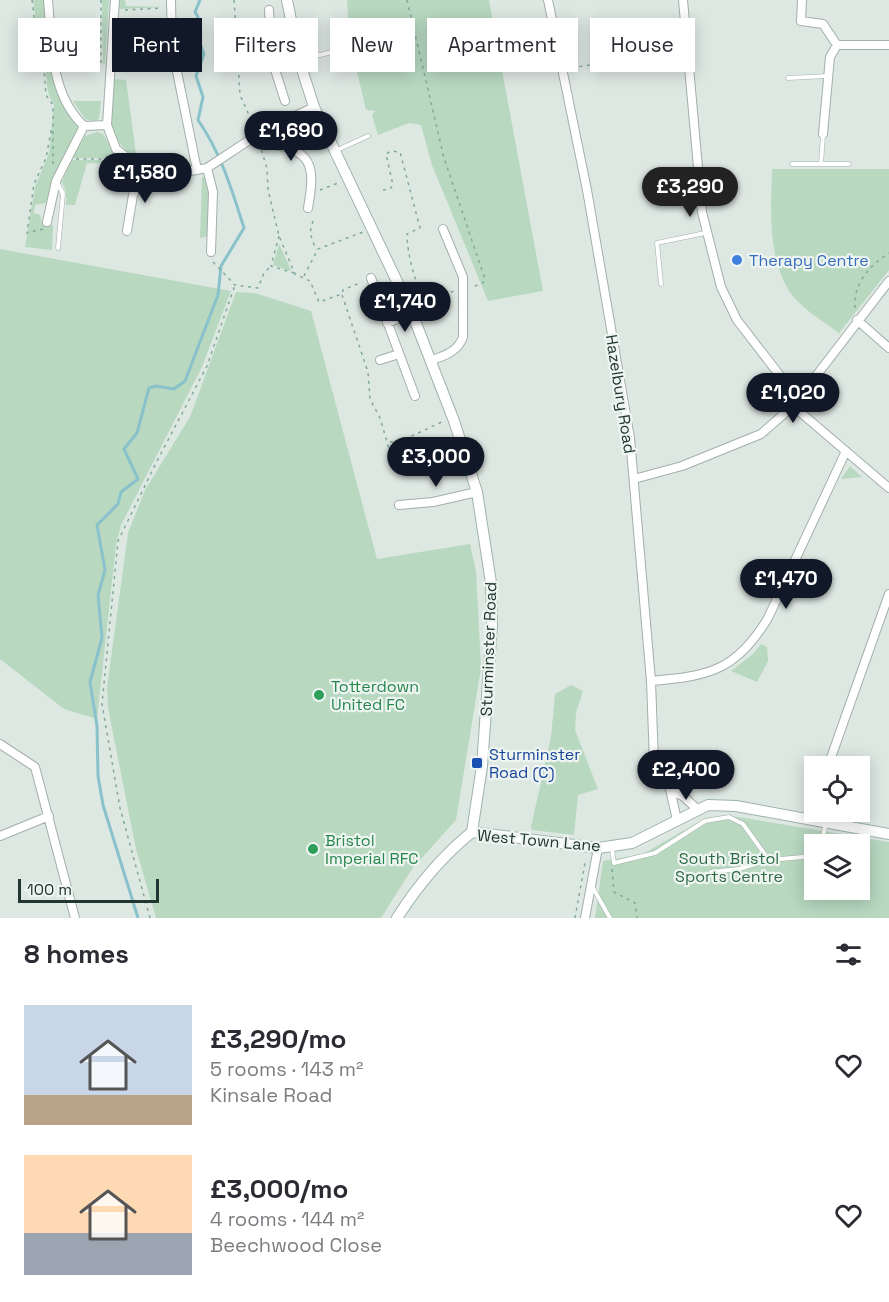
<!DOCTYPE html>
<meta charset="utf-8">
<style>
body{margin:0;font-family:"Space Grotesk",sans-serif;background:#f7f7f7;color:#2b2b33;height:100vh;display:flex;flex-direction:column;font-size:22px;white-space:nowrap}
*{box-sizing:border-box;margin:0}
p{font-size:20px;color:#7c7c81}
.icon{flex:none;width:33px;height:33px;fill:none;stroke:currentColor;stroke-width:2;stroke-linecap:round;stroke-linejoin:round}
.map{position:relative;height:918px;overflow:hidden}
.side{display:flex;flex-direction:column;background:#fff;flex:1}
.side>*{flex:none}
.hud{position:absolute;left:18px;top:18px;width:854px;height:54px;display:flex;gap:12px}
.buttons{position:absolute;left:804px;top:756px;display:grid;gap:12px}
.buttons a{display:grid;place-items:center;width:66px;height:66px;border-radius:0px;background:#fff;box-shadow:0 3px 15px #0003;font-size:30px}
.scale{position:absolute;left:18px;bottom:15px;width:141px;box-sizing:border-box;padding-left:6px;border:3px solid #213630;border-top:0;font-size:16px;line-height:21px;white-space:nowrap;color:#213630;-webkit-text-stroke:4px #eef5f1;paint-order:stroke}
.price{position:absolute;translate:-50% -51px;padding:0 14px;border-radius:21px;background:#111827;color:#fff;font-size:20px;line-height:39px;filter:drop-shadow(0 2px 3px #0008)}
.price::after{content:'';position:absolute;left:50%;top:36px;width:18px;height:14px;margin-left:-9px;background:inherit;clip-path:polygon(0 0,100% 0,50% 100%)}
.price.on{background:#222;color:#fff}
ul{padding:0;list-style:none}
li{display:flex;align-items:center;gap:18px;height:150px;padding:0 24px}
li span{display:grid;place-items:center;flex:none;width:168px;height:120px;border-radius:0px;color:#555}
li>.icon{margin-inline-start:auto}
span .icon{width:72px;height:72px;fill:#fffc;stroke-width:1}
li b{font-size:26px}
h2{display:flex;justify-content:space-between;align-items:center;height:72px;padding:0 24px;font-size:26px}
.tag{padding:0 21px;border-radius:0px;background:#fff;box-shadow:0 3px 15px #0003;font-size:21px;line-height:54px}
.tag.on{background:#111827;color:#fff}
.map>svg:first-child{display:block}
.green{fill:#b8d8c0;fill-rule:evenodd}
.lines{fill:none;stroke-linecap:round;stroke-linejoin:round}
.stream{stroke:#89c2ca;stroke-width:3}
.lane-casing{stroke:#a2afaa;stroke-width:5}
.street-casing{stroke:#a2afaa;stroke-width:10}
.secondary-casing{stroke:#9eb3ab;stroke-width:12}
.path{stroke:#80a99b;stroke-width:1.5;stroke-dasharray:3 4.5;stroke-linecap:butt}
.lane{stroke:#fff;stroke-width:4}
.street{stroke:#fff;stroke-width:8}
.secondary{stroke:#fff;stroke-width:10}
.shop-dot{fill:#3f7fe0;stroke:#eef5f1;stroke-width:2}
.leisure-dot{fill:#2e9e5b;stroke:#eef5f1;stroke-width:2}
.transit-dot{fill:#1a4fb4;stroke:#eef5f1;stroke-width:2}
.labels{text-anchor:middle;stroke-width:4.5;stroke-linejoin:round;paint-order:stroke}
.shop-label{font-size:16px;fill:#366cbe;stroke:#eef5f1;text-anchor:start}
.street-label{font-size:16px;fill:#213630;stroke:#eef5f1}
.leisure-label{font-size:16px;fill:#27864d;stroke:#eef5f1;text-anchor:start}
.transit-label{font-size:16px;fill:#164399;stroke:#eef5f1;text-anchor:start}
.park-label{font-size:16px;fill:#2e6a43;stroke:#eef5f1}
</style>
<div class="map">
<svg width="889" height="918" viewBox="0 0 889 918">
<rect width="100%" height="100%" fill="#dee8e3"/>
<path class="green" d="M 33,0 L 44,0 L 51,72 L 64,108 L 78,128 L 53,178 L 46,203 L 35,205 L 34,213 L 40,215 L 42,223 L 53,225 L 52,250 L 25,247 L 35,187 L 49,153 L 54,104 C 43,89 49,73 43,55 C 38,37 36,19 33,0 Z
M 102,0 L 109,0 L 105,64 L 103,64 Z
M 118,0 L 125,0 L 126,6 L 165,7 L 118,9 Z
M 347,0 L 489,0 L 543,291 L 488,301 L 432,165 L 421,125 L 409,123 L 378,135 L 372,115 L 375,111 L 366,110 L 350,42 Z
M 115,79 L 126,80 L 137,161 L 117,141 L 112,126 L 110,126 L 113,81 Z
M 73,101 L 101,101 L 99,119 L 93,121 L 85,119 Z
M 97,132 L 103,134 L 117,158 L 73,158 L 85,136 Z
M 72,160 L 119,160 L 123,164 L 87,163 L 75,205 L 66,205 L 66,192 L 62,182 Z
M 772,169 L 889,169 L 889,270 L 839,333 C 823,321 800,308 789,291 C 767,254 771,210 772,169 Z
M 202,177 L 207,177 C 214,195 209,218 208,236 L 200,238 Z
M 279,244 L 291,270 L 290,271 L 273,265 Z
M 0,249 L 231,291 L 202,367 L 121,525 L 116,545 L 97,719 L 64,709 L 0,659 Z
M 236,292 L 255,293 L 311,311 L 377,559 L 470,544 L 476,571 L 481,668 L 456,820 L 412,869 L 381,918 L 156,918 L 136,849 L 108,708 L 107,687 L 128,533 L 145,490 L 190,417 Z
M 850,466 L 862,477 L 841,479 Z
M 761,644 L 767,647 L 768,661 L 757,682 L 731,671 L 753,654 Z
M 571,685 L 583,691 L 576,713 L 575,730 L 598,789 L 578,795 L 574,835 L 532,830 L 531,827 L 551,737 L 555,694 Z
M 726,815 L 889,842 L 889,918 L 595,918 L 603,861 L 643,854 L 705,818 ZM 814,844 L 860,844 L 860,890 L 814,890 Z"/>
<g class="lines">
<path class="stream" d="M 138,918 L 103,805 L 98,776 L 97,726 L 90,682 L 102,638 L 98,595 L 105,570 L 97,525 L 118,504 L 121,492 L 138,479 L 124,449 L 137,433 L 149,388 L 156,386 L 174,389 L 185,381 L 218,295 L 221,266 L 244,228 C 232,190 221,153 198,120 L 203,97 L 196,76 L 204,54 L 195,30 L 198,17 L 195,12 L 200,0"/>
<g class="lane-casing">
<path id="lane" d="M 300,60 L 344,49
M 788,78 L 827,76
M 335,151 L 368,136
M 792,164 L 849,164
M 821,164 L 823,135
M 57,182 L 63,194 L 58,248
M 661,284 L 657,243 L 705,233
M 821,844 L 826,823
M 612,849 L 614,863 L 655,853 L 705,821 L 729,817 L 743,824 L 769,860
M 711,872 L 739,869 L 769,860 L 814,856
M 593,888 L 610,918"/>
</g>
<g class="street-casing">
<path id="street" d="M 48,0 C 52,43 50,94 84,126 L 107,125
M 115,0 L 107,125 L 116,149 L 144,171 L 169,175 L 207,168 L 263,131 L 314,107
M 171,0 L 172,47 L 197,170
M 548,0 L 587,190 L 630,438 L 651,681 L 654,762 L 670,789 L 684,797 L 697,809
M 683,0 L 702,212 L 721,287 L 737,320 L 798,399
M 802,0 L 801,21 L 823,24 L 837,45 L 830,57 L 823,134
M 269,10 L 272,60 L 285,101
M 837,45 L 889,45
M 272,46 L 295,40
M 263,131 L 275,145 C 316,151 314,173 308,208
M 207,168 L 213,192 L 211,252
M 47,222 L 56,181 L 84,126
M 127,231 L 133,195 L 144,171
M 371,278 L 415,396
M 857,320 L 889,348
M 387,323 L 412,313
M 380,360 L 399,354
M 430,361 C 443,356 458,352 463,337 L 463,277 L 443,229
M 793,406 L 889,488
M 634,479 L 682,466 L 761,434 L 793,406 L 889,281
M 399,505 L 433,502 L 477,492
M 651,681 C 709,676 736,671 768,618 L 846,451
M 0,744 L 35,767 L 75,918
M 828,766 L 889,594
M 670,789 L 677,820
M 809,820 L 814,804
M 0,836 L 49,816
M 585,918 L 598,848"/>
</g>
<g class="secondary-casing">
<path id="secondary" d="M 287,0 L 299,60 L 314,107 L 412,313 L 454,421 L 477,492 L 491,583 L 492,625 L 482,766 L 472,832
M 397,918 C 418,885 441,857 472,832 L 598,848 L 632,843 L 708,805 L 736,806 L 889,834"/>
</g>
<path class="path" d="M 32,0 L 38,47 L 43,56 L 46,95 L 53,105 L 53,166
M 101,0 L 101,65
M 234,0 L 240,95 L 254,126
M 407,0 L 444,158 L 484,276 L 484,282 L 473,287
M 125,10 L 162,8
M 572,68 C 607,61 642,61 677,57
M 259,143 L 267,168 L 268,190 L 279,236 L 295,274 L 310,281 L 319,302 L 342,294 L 343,290 L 362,282
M 76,159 L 113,159
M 320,190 L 338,183
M 383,190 L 390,189 L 393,185 L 386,154 L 391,151 L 400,152 L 420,228 L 407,234 C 407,252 415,289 428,301 L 454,291
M 313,221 L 310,233 L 316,250
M 43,229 L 27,233 L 34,184 L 46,158 L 52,126
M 279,236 L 271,266 L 294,273
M 213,262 L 235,285 L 258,288 L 264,273 L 271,266
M 304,276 L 318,249 L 363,232
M 342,295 L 368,372 L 370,399 L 380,418 L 390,452
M 855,308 C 853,283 870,265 889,253
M 390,442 L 401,441 L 444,421
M 401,442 L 404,448
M 612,869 L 614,892 L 635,903 L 637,918
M 150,918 L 120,808 L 102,704 L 118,541 L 157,461 L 207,366 L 235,285
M 575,918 L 585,863"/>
<use href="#lane" class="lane"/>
<use href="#street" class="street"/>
<use href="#secondary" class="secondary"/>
</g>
<circle class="shop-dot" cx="737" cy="260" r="6"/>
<g class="leisure-dot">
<circle cx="319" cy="695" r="6"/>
<circle cx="313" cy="849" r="6"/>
</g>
<rect class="transit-dot" x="471" y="757" width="12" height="12" rx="3"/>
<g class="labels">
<g class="shop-label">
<text x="749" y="266">Therapy Centre</text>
</g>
<g class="street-label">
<text transform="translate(621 394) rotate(81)" y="6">Hazelbury Road</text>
<text transform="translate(488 649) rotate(-88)" y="6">Sturminster Road</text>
<text transform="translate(539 840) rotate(5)" y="6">West Town Lane</text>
</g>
<g class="leisure-label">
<text x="331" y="692">Totterdown<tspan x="331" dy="18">United FC</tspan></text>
<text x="325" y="846">Bristol<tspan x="325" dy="18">Imperial RFC</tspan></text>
</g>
<g class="transit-label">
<text x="489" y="760">Sturminster<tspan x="489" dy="18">Road (C)</tspan></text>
</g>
<g class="park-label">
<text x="729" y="864">South Bristol<tspan x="729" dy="18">Sports Centre</tspan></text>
</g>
</g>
</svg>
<div class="buttons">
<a><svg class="icon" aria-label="locate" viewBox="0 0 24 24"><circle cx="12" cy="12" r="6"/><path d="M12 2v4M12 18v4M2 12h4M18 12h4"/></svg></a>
<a><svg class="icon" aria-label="layers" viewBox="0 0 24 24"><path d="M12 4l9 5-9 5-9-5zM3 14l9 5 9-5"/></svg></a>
</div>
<div class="scale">100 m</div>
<b class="price" style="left:291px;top:162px">£1,690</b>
<b class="price" style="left:145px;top:204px">£1,580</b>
<b class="price on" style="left:690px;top:218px">£3,290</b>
<b class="price" style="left:405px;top:333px">£1,740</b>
<b class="price" style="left:793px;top:424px">£1,020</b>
<b class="price" style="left:436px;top:488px">£3,000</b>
<b class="price" style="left:786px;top:610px">£1,470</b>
<b class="price" style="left:686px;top:801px">£2,400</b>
<div class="hud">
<a class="tag">Buy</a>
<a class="tag on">Rent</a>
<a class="tag">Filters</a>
<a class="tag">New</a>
<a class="tag">Apartment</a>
<a class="tag">House</a>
</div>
</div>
<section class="side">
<h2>8 homes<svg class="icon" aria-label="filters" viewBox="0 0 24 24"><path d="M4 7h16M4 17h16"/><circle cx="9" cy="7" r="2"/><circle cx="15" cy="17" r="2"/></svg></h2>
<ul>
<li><span style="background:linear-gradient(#c9d6e8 75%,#b9a48a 0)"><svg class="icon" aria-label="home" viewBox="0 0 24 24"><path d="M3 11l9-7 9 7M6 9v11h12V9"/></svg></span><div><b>£3,290/mo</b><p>5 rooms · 143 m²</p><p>Kinsale Road</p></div><svg class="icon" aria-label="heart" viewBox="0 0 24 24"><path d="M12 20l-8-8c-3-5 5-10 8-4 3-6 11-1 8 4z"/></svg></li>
<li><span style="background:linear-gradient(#ffd9b3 65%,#9aa5b1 0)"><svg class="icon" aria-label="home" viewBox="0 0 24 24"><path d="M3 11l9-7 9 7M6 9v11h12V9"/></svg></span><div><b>£3,000/mo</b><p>4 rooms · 144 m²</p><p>Beechwood Close</p></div><svg class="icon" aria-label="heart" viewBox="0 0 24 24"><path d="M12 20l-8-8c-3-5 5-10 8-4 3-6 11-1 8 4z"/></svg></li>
</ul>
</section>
